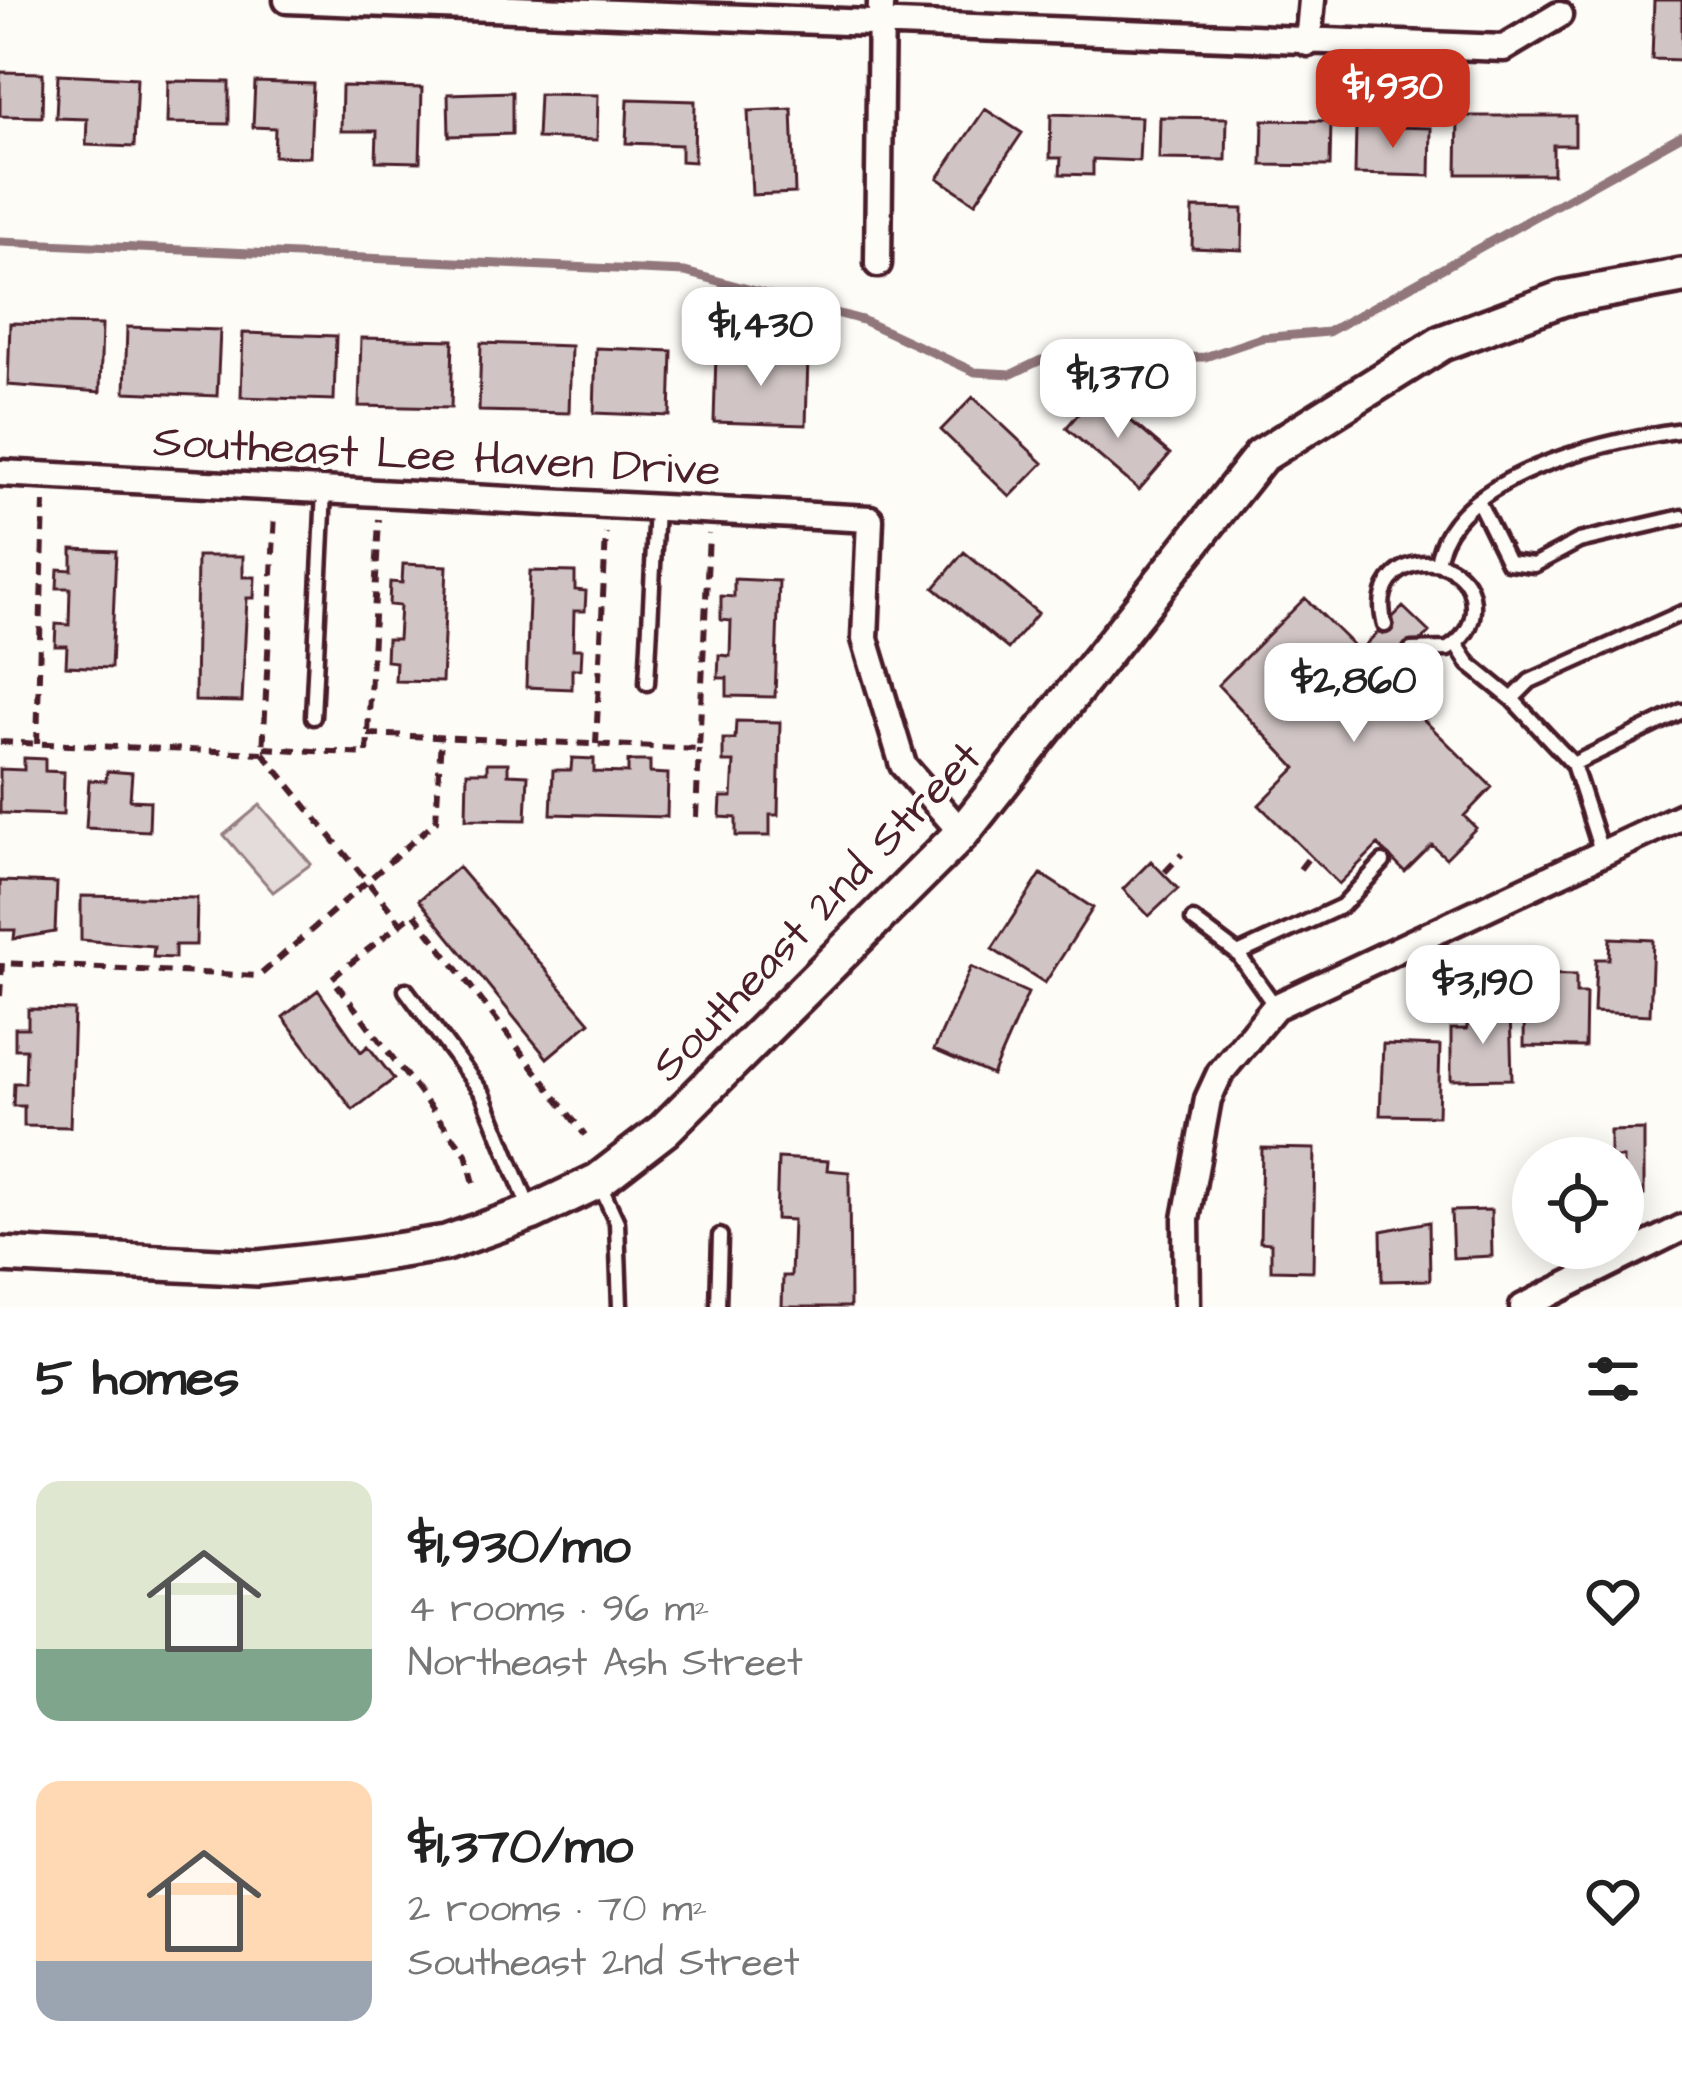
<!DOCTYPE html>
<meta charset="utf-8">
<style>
body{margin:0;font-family:"Architects Daughter",sans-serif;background:#f2f2f2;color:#222;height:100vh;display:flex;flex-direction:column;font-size:45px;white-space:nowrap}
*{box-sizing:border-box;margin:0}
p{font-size:39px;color:#767676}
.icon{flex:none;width:66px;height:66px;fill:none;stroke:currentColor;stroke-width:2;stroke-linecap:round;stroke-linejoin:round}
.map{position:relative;height:1307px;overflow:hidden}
.panel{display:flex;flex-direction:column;background:#fff;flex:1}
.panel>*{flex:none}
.controls{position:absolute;left:1512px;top:1137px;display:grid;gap:24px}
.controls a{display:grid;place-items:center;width:132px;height:132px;border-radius:50%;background:#fff;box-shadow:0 6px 30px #0003;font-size:60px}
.price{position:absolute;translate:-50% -102px;padding:0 27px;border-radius:24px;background:#fff;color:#222;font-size:39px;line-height:78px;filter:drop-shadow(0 3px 6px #0008)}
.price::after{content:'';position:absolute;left:50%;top:72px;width:36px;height:27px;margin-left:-18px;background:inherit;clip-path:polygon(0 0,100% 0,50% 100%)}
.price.on{background:#c8321e;color:#fff}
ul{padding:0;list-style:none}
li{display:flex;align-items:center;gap:36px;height:300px;padding:0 36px}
li span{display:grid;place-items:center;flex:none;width:336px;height:240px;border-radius:24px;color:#555}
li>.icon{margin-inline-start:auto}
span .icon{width:144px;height:144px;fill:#fffc;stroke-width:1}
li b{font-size:51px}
h2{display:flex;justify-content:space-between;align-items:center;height:144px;padding:0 36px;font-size:51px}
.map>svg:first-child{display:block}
.green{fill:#e3dcda;stroke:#967e82;stroke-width:3}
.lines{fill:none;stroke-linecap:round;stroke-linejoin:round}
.stream{stroke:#91777b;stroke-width:9}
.building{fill:#d0c5c4;stroke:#4a1f2b;stroke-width:3}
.lane-casing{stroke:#4a1f2b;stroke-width:21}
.street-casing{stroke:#4a1f2b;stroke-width:33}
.secondary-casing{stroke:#4a1f2b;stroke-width:42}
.path{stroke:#4a1f2b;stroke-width:6;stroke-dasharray:12 9;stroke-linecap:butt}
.lane{stroke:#fdfcf7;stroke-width:12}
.street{stroke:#fdfcf7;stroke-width:24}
.secondary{stroke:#fdfcf7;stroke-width:33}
.labels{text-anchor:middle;stroke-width:9;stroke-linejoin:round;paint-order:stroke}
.street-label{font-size:45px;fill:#4a1f2b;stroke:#fdfcf7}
</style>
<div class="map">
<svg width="1682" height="1307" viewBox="0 0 1682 1307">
<rect width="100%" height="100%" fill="#fdfcf7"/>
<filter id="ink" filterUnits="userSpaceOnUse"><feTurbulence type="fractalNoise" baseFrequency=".00833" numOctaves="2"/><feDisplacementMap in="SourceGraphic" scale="24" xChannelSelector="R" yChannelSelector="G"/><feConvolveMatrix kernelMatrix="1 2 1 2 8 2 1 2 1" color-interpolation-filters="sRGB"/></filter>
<g filter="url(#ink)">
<path class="green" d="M 260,805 L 311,864 L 273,892 L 224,835 Z"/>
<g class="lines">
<path class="stream" d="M 0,242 L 685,272 L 862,320 L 975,372 L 1012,374 L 1041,360 L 1205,357 L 1261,338 L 1328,332 L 1682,135"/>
</g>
<path class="building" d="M 1654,0 L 1682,0 L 1682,60 L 1652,59 Z
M 0,72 L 43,73 L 42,117 L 0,116 Z
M 58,74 L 137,78 L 134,147 L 86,145 L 87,119 L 56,118 Z
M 168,81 L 229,82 L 229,124 L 167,123 Z
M 255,82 L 313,84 L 310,157 L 274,156 L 275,128 L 253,127 Z
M 342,86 L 422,88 L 420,162 L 376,161 L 377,131 L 341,131 Z
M 512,92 L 512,134 L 449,136 L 448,94 Z
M 539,94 L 598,95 L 597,140 L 537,138 Z
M 628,99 L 695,101 L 694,162 L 681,161 L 681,145 L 626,143 Z
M 792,109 L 795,193 L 752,195 L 748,111 Z
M 985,109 L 1022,133 L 975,203 L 938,178 Z
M 1051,114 L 1141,117 L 1139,161 L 1093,159 L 1093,175 L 1060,174 L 1061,158 L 1050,158 Z
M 1458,116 L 1575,116 L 1575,145 L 1553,145 L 1553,174 L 1457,174 Z
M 1160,117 L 1227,118 L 1226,160 L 1159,159 Z
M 1263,120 L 1331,121 L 1330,166 L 1262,165 Z
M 1356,126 L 1431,128 L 1430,176 L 1355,174 Z
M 1193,208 L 1243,209 L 1242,250 L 1192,248 Z
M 10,323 L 102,325 L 100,392 L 8,385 Z
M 127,327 L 220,330 L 217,396 L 125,392 Z
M 243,333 L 336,336 L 334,400 L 241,397 Z
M 361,338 L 453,340 L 451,408 L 359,406 Z
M 481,343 L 571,346 L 569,413 L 479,411 Z
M 596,348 L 672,351 L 670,416 L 594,413 Z
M 716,354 L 808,357 L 806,425 L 714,422 Z
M 1097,392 L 1170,454 L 1139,490 L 1066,428 Z
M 973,397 L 1043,463 L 1010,497 L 941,430 Z
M 72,549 L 116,551 L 111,668 L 66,666 L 67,646 L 55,646 L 56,624 L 69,625 L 70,588 L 57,588 L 58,569 L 72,570 Z
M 964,552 L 1038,613 L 1008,649 L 934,588 Z
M 197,556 L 243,556 L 243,577 L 255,577 L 254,598 L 247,598 L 242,702 L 195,701 Z
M 403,564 L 447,566 L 442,682 L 395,681 L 396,662 L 386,661 L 387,639 L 398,639 L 400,606 L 389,605 L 390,582 L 402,583 Z
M 530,571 L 575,572 L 575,590 L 586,591 L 585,611 L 574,611 L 573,649 L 582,649 L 581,669 L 572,669 L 572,689 L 526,687 Z
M 734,579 L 779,581 L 775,697 L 727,696 L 727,678 L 718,678 L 719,655 L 730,656 L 731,621 L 721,620 L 721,596 L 734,597 Z
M 1305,598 L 1359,651 L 1403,607 L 1429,632 L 1389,673 L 1430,714 L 1424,720 L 1492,787 L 1464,816 L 1476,828 L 1446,858 L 1432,845 L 1405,872 L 1378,845 L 1339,884 L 1259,805 L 1296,768 L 1218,685 Z
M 736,721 L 780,722 L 778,815 L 770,815 L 770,836 L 736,836 L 736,818 L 720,817 L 721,797 L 732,797 L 734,762 L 723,762 L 723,739 L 735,739 Z
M 24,758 L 45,759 L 45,771 L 64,772 L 63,815 L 0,813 L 0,769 L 24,770 Z
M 572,758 L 594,759 L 594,772 L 628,773 L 628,761 L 650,761 L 650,773 L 668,774 L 667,817 L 551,814 L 553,770 L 571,770 Z
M 487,763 L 508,763 L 508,774 L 528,775 L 526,820 L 466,819 L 467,772 L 487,772 Z
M 107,771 L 132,773 L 130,800 L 150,801 L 149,831 L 86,828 L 89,780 L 106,781 Z
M 1151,861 L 1178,889 L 1149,916 L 1123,889 Z
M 458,867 L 590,1022 L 547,1058 L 419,900 Z
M 1041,874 L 1093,908 L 1045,983 L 992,949 Z
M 0,881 L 57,883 L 55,932 L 14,939 L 15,930 L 0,930 Z
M 81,896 L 197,898 L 196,945 L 175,945 L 175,958 L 153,957 L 154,946 L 81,940 Z
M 1610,938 L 1653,940 L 1650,1015 L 1594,1012 L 1596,959 L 1609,959 Z
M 971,967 L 1028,993 L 992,1075 L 934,1050 Z
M 1525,974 L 1576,975 L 1576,993 L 1586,993 L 1585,1047 L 1524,1046 Z
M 318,990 L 361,1052 L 368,1046 L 394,1079 L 353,1110 L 283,1017 Z
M 28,1009 L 74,1010 L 70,1127 L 24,1126 L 24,1106 L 13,1106 L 14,1083 L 25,1083 L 26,1049 L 15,1049 L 15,1028 L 28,1028 Z
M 1510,1010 L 1512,1079 L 1451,1080 L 1451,1029 L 1467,1029 L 1467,1012 Z
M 1383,1044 L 1440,1046 L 1438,1116 L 1380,1115 Z
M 1644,1130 L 1644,1195 L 1623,1195 L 1623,1158 L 1610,1158 L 1610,1131 Z
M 1262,1148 L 1315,1149 L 1313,1271 L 1271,1270 L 1271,1243 L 1260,1242 Z
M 778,1158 L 828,1161 L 827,1170 L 849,1172 L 850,1307 L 782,1307 L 783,1276 L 791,1276 L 793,1220 L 776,1219 Z
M 1525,1182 L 1533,1182 L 1533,1232 L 1525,1232 Z
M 1491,1210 L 1492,1256 L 1453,1258 L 1451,1211 Z
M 1429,1222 L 1430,1280 L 1382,1281 L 1381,1231 Z"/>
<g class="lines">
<g class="lane-casing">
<path id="lane" d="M 1478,501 L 1508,562 L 1534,565 L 1579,541 L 1682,517
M 1437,563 C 1451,474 1607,441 1682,430
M 1385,625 C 1363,549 1476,541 1473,610 C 1472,628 1462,640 1448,649 L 1411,650
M 1456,644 L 1469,664 L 1512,699 L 1573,764
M 647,683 L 656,508
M 1512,699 L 1530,681 L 1682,613
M 313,717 L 324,491
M 1602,854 L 1573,764 L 1682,711
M 1193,920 L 1238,954 L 1275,1006
M 1238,954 L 1342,906 L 1383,862
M 406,990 L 483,1094 L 531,1212
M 599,1183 L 617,1222 L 620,1307
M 718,1307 L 720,1236"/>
</g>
<g class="street-casing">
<path id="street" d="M 287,0 L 1504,48 L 1559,15
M 1308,43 L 1312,0
M 878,264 L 881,0
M 0,473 L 870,519 L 865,639 L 903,765 L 962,833
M 1187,1307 L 1186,1219 L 1208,1099 L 1220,1073 L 1275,1007 L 1682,816
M 1523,1307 L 1682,1228"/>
</g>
<g class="secondary-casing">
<path id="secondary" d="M 0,1255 L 258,1268 L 363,1256 L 446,1243 L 531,1213 L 598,1181 L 664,1130 L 962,833 L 1261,456 L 1442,343 L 1563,298 L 1682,276"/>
</g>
<path class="path" d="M 368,734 L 699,749 L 709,534
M 0,742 L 263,753 L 275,513
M 37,744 L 44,502
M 596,744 L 606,533
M 264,748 L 367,754 L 379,519
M 263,753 L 401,923
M 696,817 L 699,749
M 1300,869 L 1310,856
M 1165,872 L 1182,854
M 0,996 L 2,963 L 259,976 L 436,821 L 441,737
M 474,1183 L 466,1154 L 332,978 L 414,913 L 585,1135"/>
<use href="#lane" class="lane"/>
<use href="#street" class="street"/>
<use href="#secondary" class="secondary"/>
</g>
</g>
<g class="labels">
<g class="street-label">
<text transform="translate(437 454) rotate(3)" y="16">Southeast Lee Haven Drive</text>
<text transform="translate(815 910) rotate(-46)" y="16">Southeast 2nd Street</text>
</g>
</g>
</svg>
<div class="controls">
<a><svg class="icon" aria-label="locate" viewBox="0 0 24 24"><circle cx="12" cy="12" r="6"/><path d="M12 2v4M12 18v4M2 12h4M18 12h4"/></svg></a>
</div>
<b class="price on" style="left:1393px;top:151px">$1,930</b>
<b class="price" style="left:761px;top:389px">$1,430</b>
<b class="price" style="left:1118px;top:441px">$1,370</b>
<b class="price" style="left:1354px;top:745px">$2,860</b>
<b class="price" style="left:1483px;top:1047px">$3,190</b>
</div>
<section class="panel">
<h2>5 homes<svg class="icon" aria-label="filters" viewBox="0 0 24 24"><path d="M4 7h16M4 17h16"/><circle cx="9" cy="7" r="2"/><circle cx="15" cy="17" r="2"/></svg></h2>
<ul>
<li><span style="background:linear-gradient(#dfe7d0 70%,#7fa58c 0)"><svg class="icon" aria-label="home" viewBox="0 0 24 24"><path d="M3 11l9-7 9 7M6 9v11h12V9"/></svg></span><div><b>$1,930/mo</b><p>4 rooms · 96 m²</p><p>Northeast Ash Street</p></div><svg class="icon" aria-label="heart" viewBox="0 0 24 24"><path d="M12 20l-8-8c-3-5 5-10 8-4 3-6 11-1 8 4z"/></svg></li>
<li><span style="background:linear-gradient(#ffd9b3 75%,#9aa5b1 0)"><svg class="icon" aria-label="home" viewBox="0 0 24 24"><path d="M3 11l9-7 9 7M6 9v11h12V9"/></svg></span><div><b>$1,370/mo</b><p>2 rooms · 70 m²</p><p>Southeast 2nd Street</p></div><svg class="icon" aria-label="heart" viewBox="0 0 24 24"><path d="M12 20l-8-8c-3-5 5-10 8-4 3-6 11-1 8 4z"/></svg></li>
</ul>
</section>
